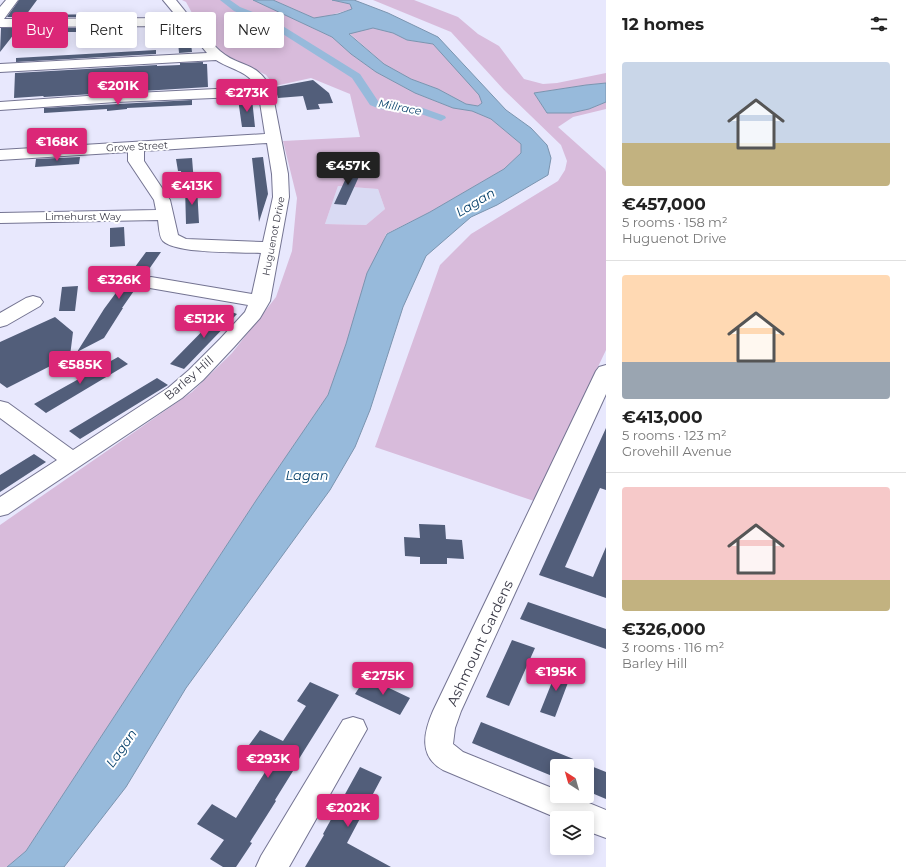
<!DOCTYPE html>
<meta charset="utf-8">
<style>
body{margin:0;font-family:Montserrat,sans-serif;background:#f2f2f2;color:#222;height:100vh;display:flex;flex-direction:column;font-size:15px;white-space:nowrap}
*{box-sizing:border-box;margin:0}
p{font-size:13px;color:#767676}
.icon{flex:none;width:22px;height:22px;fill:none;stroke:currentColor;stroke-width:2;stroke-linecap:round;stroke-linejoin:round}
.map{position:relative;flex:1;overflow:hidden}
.drawer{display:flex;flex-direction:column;background:#fff;width:300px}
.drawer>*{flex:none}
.top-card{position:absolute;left:12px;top:12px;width:380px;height:36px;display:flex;gap:8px}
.needle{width:26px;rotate:323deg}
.buttons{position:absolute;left:550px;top:759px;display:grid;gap:8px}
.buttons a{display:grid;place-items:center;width:44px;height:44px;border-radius:4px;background:#fff;box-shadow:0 2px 10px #0003;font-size:20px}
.price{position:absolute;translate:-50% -34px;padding:0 9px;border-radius:4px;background:#db2777;color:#fff;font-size:13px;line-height:26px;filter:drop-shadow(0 1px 2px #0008)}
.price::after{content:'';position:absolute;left:50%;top:24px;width:12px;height:9px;margin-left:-6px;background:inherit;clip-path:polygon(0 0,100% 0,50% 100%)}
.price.active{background:#222;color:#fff}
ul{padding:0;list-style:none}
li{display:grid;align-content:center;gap:8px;height:212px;padding:0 16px}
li+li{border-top:1px solid #e0e0e0}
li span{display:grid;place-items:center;height:124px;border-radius:4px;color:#555}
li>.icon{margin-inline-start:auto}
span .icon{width:72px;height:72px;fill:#fffc;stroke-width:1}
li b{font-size:17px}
h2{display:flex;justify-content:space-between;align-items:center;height:48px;padding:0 16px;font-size:17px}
.chip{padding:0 14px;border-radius:4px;background:#fff;box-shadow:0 2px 10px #0003;font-size:14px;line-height:36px}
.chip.active{background:#db2777;color:#fff}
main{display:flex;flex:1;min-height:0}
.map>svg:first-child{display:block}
.built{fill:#d9daf3}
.green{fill:#d8bbdb;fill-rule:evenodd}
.water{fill:#97badb;stroke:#7b94af;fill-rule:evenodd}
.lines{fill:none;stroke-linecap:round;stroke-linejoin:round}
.canal{fill:#97badb;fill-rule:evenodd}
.building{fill:#525e7a}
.minor-casing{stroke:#747492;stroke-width:2}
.minor{fill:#fff;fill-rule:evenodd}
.labels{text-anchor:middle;stroke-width:4;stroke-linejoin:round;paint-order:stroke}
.far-street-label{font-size:10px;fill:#3b3b48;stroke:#fff}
.far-water-label{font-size:11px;font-style:italic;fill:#07416b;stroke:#fff}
.street-label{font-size:12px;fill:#3b3b48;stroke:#fff}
.water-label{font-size:13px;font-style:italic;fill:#07416b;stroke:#fff}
.near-street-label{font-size:14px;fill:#3b3b48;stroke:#fff}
</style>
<main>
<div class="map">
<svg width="606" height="867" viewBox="0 0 606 867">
<rect width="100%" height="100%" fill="#e8e8fd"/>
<path class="built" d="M 338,186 L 378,189 L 385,209 L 366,225 L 325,224 Z"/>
<path class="green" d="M 182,0 L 253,0 L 332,37 L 351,54 L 376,72 L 415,93 L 453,108 L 472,111 L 491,119 L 521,144 L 521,153 L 504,169 L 430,212 L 386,234 L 328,395 L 257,499 L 26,851 L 7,867 L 0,867 L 0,525 L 192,392 L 232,353 L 276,297 L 292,251 L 297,198 L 283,141 L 360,137 L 350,94 L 311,78 L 275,86 L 266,75 L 224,54 L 213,43 L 197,22 L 186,2 ZM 338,186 L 378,189 L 385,209 L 366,225 L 325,224 Z
M 273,0 L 332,0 L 350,4 L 352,9 L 320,18 L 314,18 Z
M 373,0 L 414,0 L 458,17 L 478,34 L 499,46 L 524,79 L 543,84 L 557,83 L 606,73 L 606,83 L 586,85 L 534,93 L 547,113 L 571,113 L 589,109 L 606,102 L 606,109 L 573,117 L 558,127 L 605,169 L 606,172 L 606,350 L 534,501 L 375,447 L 440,265 L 471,234 L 558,181 L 565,170 L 567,161 L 561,145 L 504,90 L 451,32 Z
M 373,28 L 393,33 L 407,40 L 433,44 L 462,75 L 479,95 L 482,103 L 478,106 L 466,104 L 438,89 L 411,79 L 384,64 L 349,33 Z"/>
<path class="water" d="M 253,0 L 273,0 L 314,18 L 338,14 L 352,9 L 350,4 L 332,0 L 354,0 L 388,13 L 438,37 L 506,110 L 531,128 L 547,145 L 551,158 L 548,175 L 497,205 L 471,217 L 426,256 L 403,307 L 370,410 L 355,447 L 330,490 L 186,688 L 126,787 L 64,867 L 7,867 L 26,851 L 257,499 L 328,395 L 346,344 L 367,273 L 387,234 L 430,212 L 504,169 L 521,153 L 521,144 L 491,119 L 472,111 L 453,108 L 415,93 L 376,72 L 351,54 L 332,37 ZM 373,28 L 393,33 L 407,40 L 433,44 L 479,95 L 482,103 L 478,106 L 466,104 L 438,89 L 411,79 L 384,64 L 349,34 Z
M 606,83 L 606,102 L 589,109 L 571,113 L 547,113 L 534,93 L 586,85 Z"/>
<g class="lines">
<path class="canal" d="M 220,0 L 230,0 L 240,7 L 273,20 L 360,74 L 378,101 L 382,103 L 420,107 L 445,116 L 446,118 L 441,121 L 418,113 L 380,109 L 370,105 L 352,78 L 267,24 L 234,11 Z"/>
</g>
<path class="building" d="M 19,0 L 37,0 L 26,15 L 113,14 L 112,17 L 7,17 Z
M 1,28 L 109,28 L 108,32 L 46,32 L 44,35 L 18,34 L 18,29 L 0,52 Z
M 177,30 L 190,35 L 192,52 L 179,53 Z
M 156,50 L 156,54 L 16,62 L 16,58 Z
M 203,62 L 203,64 L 207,64 L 208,87 L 44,97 L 43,96 L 14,98 L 15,73 L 157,65 L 157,66 L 180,65 L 180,63 Z
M 313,80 L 329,93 L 333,103 L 318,104 L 320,109 L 307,110 L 303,96 L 278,98 L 275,87 Z
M 238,99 L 252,99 L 255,127 L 242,127 Z
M 192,100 L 192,105 L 127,108 L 127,109 L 107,111 L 107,109 L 44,113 L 44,108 Z
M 81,137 L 80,144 L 37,146 L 38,140 Z
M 80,157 L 79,164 L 35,167 L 36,159 Z
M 263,157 L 268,194 L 259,222 L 252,158 Z
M 192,158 L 194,183 L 182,183 L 181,171 L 178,171 L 176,159 Z
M 352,165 L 362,170 L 346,205 L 334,204 Z
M 185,187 L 197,187 L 199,223 L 186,224 Z
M 124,227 L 125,246 L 110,247 L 110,228 Z
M 146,252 L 161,252 L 122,308 L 123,308 L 104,338 L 77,352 L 104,309 Z
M 78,286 L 75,311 L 59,311 L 62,287 Z
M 224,309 L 237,314 L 184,369 L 170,364 Z
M 55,317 L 73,332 L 70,356 L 7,388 L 0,383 L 0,342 Z
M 118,357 L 128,364 L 46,413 L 34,404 Z
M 157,378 L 168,385 L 80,439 L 69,431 Z
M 606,428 L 606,490 L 600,488 L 565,567 L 593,577 L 606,547 L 606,598 L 539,575 Z
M 34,454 L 46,462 L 0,492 L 0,475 Z
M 419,524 L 445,525 L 446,539 L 462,540 L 464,559 L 447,558 L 447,564 L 420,564 L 420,557 L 405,556 L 404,537 L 420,538 Z
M 528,602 L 606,629 L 606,649 L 520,619 Z
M 512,640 L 535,648 L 509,706 L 486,697 Z
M 558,667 L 572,672 L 555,717 L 540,712 Z
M 366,677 L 410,698 L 400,715 L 355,694 Z
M 310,682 L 339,695 L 297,762 L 298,763 L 275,800 L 276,801 L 250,842 L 252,843 L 236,867 L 223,867 L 210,859 L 224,840 L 197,824 L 212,804 L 236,818 L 274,758 L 249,745 L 260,730 L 283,741 L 306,706 L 297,701 Z
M 481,722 L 606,772 L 606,799 L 587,791 L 587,766 L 557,766 L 557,778 L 472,743 Z
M 360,767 L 382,777 L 347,843 L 391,867 L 305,867 L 324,835 L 323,834 Z"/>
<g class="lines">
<g class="minor-casing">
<path id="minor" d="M 6,0 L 18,0 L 4,19 L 2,19 L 178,18 L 163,0 L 176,0 C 190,17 204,36 220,51 C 241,69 258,60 272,91 L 288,174 L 289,197 L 270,301 L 260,318 L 234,347 L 203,380 L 182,398 L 8,514 L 0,516 L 0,497 L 57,460 L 0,418 L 0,401 L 8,403 L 73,450 L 168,388 L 189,370 L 220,339 L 245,312 L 248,305 L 144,287 L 142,283 L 144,279 L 151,277 L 252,294 L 261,253 C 241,252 176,254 163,241 C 159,237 159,226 158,220 L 0,223 L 0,213 L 156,210 L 154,200 L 128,161 L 128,152 L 0,160 L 0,150 L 265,134 L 259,96 L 116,102 L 0,110 L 0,102 L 116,94 L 256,87 C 249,71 229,69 216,60 L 0,72 L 0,64 L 207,53 L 185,26 L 0,27 L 0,7 ZM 267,143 L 272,174 L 273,197 L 263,242 L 186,239 L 178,235 L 170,200 L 144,161 L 144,151 Z
M 33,296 L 40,298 L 43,302 L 40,306 L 7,325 L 0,327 L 0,313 L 26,298 Z
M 606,365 L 606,394 L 461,711 L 455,728 L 453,744 L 463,752 L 557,790 L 557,796 L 572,796 L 606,810 L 606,838 L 587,831 L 587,818 L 557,818 L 443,770 C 418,756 424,732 433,711 L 596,371 L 599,367 Z
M 353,717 L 363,720 L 367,729 L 289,867 L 256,867 L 261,856 L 343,720 Z"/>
</g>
<use href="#minor" class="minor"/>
</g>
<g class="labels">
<g class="far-street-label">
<text transform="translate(137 146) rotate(-3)" y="4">Grove Street</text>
<text x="83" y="220">Limehurst Way</text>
<text transform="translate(273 236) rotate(-79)" y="4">Huguenot Drive</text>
</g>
<g class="far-water-label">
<text transform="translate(400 107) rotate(11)" y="4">Millrace</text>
</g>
<g class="street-label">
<text transform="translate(189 378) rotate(-41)" y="4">Barley Hill</text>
</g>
<g class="water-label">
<text transform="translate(475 202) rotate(-31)" y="5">Lagan</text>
<text x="307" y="480">Lagan</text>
<text transform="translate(121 748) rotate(-55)" y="5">Lagan</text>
</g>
<g class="near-street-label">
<text transform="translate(480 643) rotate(-65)" y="5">Ashmount Gardens</text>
</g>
</g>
</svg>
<div class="buttons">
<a><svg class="needle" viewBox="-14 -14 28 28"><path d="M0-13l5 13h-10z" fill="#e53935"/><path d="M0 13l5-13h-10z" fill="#767676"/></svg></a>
<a><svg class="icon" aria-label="layers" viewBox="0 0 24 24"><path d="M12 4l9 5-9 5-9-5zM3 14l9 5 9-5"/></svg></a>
</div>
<b class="price" style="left:118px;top:106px">€201K</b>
<b class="price" style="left:247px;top:113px">€273K</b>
<b class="price" style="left:57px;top:162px">€168K</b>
<b class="price active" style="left:348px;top:186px">€457K</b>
<b class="price" style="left:192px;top:206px">€413K</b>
<b class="price" style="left:119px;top:300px">€326K</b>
<b class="price" style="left:204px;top:339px">€512K</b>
<b class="price" style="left:80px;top:385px">€585K</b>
<b class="price" style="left:556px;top:692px">€195K</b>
<b class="price" style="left:383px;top:696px">€275K</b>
<b class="price" style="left:268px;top:779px">€293K</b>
<b class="price" style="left:348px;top:828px">€202K</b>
<div class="top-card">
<a class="chip active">Buy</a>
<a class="chip">Rent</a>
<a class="chip">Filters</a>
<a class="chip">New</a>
</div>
</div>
<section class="drawer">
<h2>12 homes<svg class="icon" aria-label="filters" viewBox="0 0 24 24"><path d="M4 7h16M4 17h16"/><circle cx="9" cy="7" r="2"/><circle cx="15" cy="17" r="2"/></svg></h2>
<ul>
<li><span style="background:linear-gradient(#c9d6e8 65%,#c2b280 0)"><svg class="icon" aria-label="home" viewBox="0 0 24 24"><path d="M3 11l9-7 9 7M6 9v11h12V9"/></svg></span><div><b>€457,000</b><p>5 rooms · 158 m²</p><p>Huguenot Drive</p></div></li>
<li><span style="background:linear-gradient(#ffd9b3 70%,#9aa5b1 0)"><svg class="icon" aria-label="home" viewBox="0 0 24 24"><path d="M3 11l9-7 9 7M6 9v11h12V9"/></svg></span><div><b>€413,000</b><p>5 rooms · 123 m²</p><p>Grovehill Avenue</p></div></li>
<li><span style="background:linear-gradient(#f6c9c9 75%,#c2b280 0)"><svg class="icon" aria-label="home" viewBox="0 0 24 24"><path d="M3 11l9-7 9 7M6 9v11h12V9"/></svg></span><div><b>€326,000</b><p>3 rooms · 116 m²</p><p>Barley Hill</p></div></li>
</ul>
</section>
</main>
